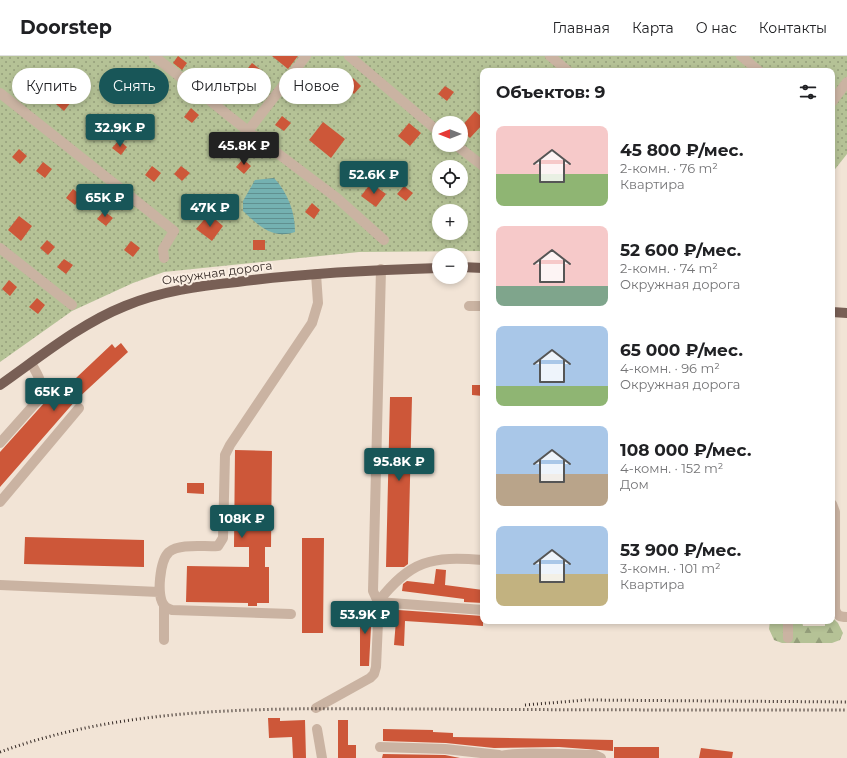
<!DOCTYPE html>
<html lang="ru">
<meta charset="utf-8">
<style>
body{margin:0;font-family:Montserrat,sans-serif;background:#f2f2f2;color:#202124;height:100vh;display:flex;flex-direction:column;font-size:15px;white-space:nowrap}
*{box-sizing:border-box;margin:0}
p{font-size:13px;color:#757577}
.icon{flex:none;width:22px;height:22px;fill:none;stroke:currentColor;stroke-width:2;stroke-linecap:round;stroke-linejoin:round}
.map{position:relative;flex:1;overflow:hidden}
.drawer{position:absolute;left:480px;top:12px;width:355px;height:556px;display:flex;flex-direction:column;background:#fff;border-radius:8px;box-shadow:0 2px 6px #0003}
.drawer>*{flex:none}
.banner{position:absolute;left:12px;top:12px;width:380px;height:36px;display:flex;gap:8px}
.needle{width:26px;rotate:270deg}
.fabs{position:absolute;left:432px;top:60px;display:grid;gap:8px}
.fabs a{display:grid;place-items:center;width:36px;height:36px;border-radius:50%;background:#fff;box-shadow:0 2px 6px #0003;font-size:20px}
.price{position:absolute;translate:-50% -34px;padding:0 9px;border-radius:4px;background:#185658;color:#fff;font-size:13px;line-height:26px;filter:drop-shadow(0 1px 2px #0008)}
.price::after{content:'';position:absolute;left:50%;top:24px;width:12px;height:9px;margin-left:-6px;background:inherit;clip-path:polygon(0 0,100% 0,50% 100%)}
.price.on{background:#222;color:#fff}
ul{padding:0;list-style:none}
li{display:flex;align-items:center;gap:12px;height:100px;padding:0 16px}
li span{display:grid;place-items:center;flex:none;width:112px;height:80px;border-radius:8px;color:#555}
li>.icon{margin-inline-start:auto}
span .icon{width:48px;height:48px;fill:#fffc;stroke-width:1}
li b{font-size:17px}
h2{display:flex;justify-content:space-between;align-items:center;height:48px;padding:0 16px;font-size:17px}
.chip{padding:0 14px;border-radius:18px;background:#fff;box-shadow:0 2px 6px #0003;font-size:14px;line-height:36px}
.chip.on{background:#185658;color:#fff}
header{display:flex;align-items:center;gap:24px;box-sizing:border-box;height:56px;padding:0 20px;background:#fff;border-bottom:1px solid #e0e0e0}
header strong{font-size:19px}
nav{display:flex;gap:22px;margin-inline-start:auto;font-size:14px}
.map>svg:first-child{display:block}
.forest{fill:url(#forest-firs)}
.park{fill:url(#park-dots);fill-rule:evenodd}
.water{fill:url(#water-rules)}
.building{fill:#cd5739}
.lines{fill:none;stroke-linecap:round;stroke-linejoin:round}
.minor{stroke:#cab3a2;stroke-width:10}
.major{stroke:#785f55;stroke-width:10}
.rail{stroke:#342925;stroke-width:3;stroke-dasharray:1 3;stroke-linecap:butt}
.labels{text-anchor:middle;stroke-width:4;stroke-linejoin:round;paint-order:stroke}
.street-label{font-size:12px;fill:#342925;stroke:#faeee2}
</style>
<header>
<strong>Doorstep</strong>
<nav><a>Главная</a><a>Карта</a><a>О нас</a><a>Контакты</a></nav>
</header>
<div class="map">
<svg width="847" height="702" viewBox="0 0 847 702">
<defs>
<pattern id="forest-firs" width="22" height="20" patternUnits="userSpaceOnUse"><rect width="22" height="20" fill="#b5c296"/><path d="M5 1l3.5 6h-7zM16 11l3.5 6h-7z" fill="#949e7a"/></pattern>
<pattern id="park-dots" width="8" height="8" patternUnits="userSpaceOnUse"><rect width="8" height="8" fill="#b5c296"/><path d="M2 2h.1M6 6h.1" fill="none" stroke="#949e7a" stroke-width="1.8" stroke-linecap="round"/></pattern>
<pattern id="water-rules" width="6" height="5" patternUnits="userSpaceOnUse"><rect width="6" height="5" fill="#74b1b1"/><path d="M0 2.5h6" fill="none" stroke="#609090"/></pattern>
</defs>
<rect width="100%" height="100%" fill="#f2e4d6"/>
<path class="forest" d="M 832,561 L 838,567 L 843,577 L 840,584 L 832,587 L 782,587 L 774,584 L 769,573 L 770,565 L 802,565 L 803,570 L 825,570 L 825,565 L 832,565 Z"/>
<path class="park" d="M 0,0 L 847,0 L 847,98 L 832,117 L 832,15 L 483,15 L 483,195 L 359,196 L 164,216 L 133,227 L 72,255 L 0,306 ZM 439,67 L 461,67 L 461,89 L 439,89 ZM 439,111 L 461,111 L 461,133 L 439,133 ZM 439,155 L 461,155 L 461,177 L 439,177 Z"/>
<path class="water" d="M 274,122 C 288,137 295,156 295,176 C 273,184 258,169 243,155 L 243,145 L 255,124 Z"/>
<path class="building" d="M 178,0 L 187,7 L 182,14 L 173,7 Z
M 272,0 L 298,0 L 288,13 Z
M 252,7 L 261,14 L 254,22 L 245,16 Z
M 133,12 L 142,19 L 135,27 L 126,20 Z
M 222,14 L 231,21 L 224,30 L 215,23 Z
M 325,17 L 333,24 L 326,32 L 318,25 Z
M 26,21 L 35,28 L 28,36 L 19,29 Z
M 353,22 L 361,30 L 354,38 L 346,31 Z
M 445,30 L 454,36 L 447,45 L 438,38 Z
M 63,39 L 71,46 L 64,55 L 56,48 Z
M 191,52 L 199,59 L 192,67 L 184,61 Z
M 475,55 L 483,62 L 483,68 L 470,82 L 461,74 L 461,71 Z
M 282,60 L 291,67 L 284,75 L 275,69 Z
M 94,63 L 102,69 L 95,78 L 87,71 Z
M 323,66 L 345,83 L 331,102 L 309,84 Z
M 409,67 L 421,77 L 410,90 L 398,80 Z
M 119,84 L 127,91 L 121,99 L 112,92 Z
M 19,93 L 27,100 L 20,108 L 12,101 Z
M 243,103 L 251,110 L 244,118 L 236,111 Z
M 43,106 L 52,113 L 45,122 L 36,115 Z
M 152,110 L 161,117 L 154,126 L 145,119 Z
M 181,110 L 190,117 L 182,125 L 174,118 Z
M 347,110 L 356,116 L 349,125 L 340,119 Z
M 371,127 L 386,138 L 376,151 L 361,140 Z
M 404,130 L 413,137 L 406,145 L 397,138 Z
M 73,133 L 82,140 L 75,149 L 66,142 Z
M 312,147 L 320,154 L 314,163 L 305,156 Z
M 104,155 L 113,162 L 106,170 L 97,163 Z
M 209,158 L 223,170 L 212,185 L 196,173 Z
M 19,160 L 32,170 L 21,185 L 8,174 Z
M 47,184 L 55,191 L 48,199 L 40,192 Z
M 253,184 L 265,184 L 265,194 L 253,194 Z
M 131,185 L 140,192 L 133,201 L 124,194 Z
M 64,203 L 73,209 L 66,218 L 57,211 Z
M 9,224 L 17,231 L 10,240 L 2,233 Z
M 37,242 L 45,249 L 38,258 L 29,251 Z
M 121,287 L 128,296 L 76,344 L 0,431 L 0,396 L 54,336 L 58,339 L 112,288 L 115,292 Z
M 472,329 L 483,329 L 483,340 L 472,339 Z
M 390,341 L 412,341 L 408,508 L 404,511 L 386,511 Z
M 235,394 L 272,395 L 271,491 L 265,491 L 265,511 L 269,511 L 269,547 L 257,547 L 257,550 L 248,550 L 248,547 L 186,546 L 187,510 L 249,511 L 249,491 L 234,491 Z
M 187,427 L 204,427 L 204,438 L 187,437 Z
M 25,481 L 144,484 L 144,511 L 24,508 Z
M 302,482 L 324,482 L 323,577 L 302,577 Z
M 436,513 L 446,514 L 445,529 L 483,534 L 483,547 L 464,546 L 464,543 L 402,535 L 403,528 L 407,525 L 434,528 Z
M 360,551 L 372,551 L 369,610 L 360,610 Z
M 384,553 L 483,560 L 483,570 L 405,565 L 404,590 L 394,589 L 396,564 L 384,563 Z
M 268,662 L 280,662 L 280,665 L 305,664 L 306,702 L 293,702 L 292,681 L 269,682 Z
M 338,664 L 348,664 L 348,689 L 356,689 L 356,702 L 338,702 Z
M 383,673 L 433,674 L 433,676 L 453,677 L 453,681 L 613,684 L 613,695 L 559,691 L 494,692 L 446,687 L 383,685 Z
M 614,691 L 659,691 L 659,702 L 614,702 Z
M 701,692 L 733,696 L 732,702 L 699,702 Z
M 383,698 L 445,699 L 460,702 L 382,702 Z"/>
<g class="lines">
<path class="minor" d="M 154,0 L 248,75 L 337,142 L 384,184
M 349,0 L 439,76
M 550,0 L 568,15
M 741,0 L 759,15
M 0,37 L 174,175 L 163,193 L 164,202
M 832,46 L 847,26
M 248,75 L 306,0
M 456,89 L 483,110
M 0,192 L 72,249
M 469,250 L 483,250
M 0,387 L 40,342 C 44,328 38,319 31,307
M 0,446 L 79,352
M 832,448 L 835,456 L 835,553 C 837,560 840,561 847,561
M 483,504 C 431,500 411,504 378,546 L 483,554
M 0,529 L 159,536
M 164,549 L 164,584
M 291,558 L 172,554 C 169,553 165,551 164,549 C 156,540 160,504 169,496 C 180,487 204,491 218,490 L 223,482 L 225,399 L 230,389 L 312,267 L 318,247 L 316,218
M 788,565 L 788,582
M 316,652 L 370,622 L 374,618 L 376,611 L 378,566 L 378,546 L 373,535 L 381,213
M 317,673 L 322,702
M 380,691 L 445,693 L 499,699
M 496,702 C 506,694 578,699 595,699 L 601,702"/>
<path class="major" d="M 461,211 L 483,212
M 832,256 L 847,257
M 0,329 C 40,301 80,268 125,250 C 161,235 199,230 237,226 C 304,217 371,214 439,212"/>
<path class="rail" d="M 525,649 L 586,644 L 847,646
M 0,696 C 137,646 288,653 432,653 C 570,654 709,654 847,654"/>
</g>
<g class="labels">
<g class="street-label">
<text transform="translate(217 217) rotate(-8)" y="4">Окружная дорога</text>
</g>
</g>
</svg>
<div class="fabs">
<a><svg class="needle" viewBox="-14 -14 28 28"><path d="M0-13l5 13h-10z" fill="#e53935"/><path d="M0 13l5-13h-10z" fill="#757577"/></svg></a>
<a><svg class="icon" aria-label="locate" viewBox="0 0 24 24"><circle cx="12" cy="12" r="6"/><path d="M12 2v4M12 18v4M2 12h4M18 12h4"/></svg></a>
<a>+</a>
<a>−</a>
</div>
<b class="price" style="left:120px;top:92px">32.9K ₽</b>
<b class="price on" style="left:244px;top:110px">45.8K ₽</b>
<b class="price" style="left:374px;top:139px">52.6K ₽</b>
<b class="price" style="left:105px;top:162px">65K ₽</b>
<b class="price" style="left:210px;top:172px">47K ₽</b>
<b class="price" style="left:54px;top:356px">65K ₽</b>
<b class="price" style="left:399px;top:426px">95.8K ₽</b>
<b class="price" style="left:242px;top:483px">108K ₽</b>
<b class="price" style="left:365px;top:579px">53.9K ₽</b>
<div class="banner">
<a class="chip">Купить</a>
<a class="chip on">Снять</a>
<a class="chip">Фильтры</a>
<a class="chip">Новое</a>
</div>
<section class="drawer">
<h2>Объектов: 9<svg class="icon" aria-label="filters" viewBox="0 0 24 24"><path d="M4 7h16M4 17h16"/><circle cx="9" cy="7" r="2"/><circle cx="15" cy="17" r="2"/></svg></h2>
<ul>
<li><span style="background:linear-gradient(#f6c9c9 60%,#8fb573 0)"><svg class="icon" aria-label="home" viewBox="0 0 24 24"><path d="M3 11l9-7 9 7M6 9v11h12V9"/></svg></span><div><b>45 800 ₽/мес.</b><p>2-комн. · 76 m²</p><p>Квартира</p></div></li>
<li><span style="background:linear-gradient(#f6c9c9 75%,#7fa58c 0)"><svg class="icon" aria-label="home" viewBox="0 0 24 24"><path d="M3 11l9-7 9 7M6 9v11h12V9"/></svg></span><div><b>52 600 ₽/мес.</b><p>2-комн. · 74 m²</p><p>Окружная дорога</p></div></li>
<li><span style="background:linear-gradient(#a9c7e8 75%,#8fb573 0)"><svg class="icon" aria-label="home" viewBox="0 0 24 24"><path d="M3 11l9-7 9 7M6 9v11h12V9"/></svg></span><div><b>65 000 ₽/мес.</b><p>4-комн. · 96 m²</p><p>Окружная дорога</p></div></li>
<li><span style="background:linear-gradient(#a9c7e8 60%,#b9a48a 0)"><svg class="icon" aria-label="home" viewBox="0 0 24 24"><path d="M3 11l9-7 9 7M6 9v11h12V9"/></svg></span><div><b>108 000 ₽/мес.</b><p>4-комн. · 152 m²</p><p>Дом</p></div></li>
<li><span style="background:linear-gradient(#a9c7e8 60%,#c2b280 0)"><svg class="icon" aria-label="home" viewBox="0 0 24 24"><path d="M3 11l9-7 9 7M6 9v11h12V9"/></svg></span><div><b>53 900 ₽/мес.</b><p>3-комн. · 101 m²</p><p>Квартира</p></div></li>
</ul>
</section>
</div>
